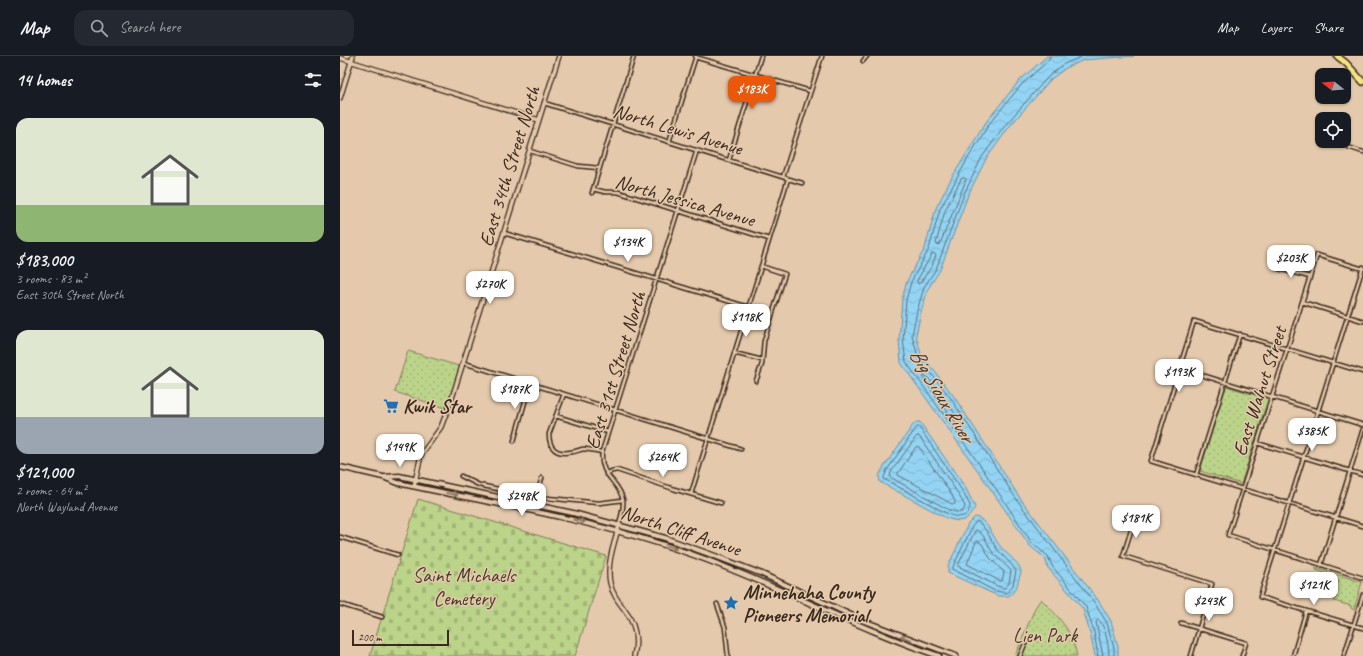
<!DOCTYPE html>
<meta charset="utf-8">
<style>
body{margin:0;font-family:Caveat,sans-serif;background:#242831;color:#f1f3f6;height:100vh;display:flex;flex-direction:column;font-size:15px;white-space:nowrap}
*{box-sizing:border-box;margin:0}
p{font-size:13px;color:#9ea1a6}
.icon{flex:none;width:22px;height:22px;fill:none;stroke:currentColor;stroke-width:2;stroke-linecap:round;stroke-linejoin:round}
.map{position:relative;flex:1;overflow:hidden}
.side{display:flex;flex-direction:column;background:#171b24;width:340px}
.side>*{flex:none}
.needle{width:26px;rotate:287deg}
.fabs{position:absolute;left:975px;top:12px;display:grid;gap:8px}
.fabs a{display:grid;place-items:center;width:36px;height:36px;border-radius:8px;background:#171b24;box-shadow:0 1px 3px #0004;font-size:20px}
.scale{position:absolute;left:12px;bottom:10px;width:97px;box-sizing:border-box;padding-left:4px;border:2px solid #3b2a1e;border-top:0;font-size:11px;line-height:14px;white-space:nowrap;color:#3b2a1e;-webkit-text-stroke:3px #e5c9ac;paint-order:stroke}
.price{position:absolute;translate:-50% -34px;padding:0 9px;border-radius:8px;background:#fff;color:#222;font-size:13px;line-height:26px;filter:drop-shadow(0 1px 2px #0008)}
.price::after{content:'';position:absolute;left:50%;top:24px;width:12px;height:9px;margin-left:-6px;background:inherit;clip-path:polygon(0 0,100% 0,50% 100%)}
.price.selected{background:#ea580c;color:#fff}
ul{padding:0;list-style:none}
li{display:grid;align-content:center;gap:8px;height:212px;padding:0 16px}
li span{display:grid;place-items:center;height:124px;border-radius:12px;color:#555}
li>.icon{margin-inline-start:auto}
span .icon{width:72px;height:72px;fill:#fffc;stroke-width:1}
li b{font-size:17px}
h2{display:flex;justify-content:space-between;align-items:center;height:48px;padding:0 16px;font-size:17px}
header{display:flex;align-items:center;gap:24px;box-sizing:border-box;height:56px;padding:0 20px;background:#171b24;border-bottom:1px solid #363941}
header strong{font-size:19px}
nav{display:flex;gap:22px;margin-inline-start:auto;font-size:14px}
.search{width:280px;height:36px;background:#242831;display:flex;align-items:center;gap:10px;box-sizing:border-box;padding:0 14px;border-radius:12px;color:#9ea1a6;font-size:15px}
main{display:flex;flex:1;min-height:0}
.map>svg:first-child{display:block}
.grass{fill:url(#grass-dots);stroke:#7c7e54}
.cemetery{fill:url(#cemetery-stones);stroke:#7c7e54}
.water{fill:url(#water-waves);stroke:#70909e}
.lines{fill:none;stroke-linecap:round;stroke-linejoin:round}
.shore{stroke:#5e6e74;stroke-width:1}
.minor-casing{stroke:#3b2a1e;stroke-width:5.5}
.tertiary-casing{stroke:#3b2a1e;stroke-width:6}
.secondary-casing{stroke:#3b2a1e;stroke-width:7}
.motorway-casing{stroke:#3b2a1e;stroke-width:8}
.minor{stroke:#e5c9ac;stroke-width:2.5}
.tertiary{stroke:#e5c9ac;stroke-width:3.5}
.secondary{stroke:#e5c9ac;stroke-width:4}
.motorway{stroke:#f6e381;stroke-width:5}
.oneway{stroke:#88725e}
.labels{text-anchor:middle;stroke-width:3;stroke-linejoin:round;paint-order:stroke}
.street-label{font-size:20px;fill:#3b2a1e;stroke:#e5c9ac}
.poi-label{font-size:20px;font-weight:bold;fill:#3b2a1e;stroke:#e5c9ac;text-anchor:start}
.park-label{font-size:20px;fill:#483b29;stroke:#e5c9ac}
.water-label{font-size:21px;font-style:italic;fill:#443b33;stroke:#e5c9ac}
</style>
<header>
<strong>Map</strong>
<div class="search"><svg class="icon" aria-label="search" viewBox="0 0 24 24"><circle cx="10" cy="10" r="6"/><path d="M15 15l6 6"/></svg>Search here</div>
<nav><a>Map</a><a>Layers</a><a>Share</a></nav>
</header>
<main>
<section class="side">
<h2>14 homes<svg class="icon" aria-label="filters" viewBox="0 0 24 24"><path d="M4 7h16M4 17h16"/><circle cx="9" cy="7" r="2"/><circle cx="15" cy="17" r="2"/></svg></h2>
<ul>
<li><span style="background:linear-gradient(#dfe7d0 70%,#8fb573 0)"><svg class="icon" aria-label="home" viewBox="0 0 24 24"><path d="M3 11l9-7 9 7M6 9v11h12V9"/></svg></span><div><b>$183,000</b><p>3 rooms · 83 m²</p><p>East 30th Street North</p></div></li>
<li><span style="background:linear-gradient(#dfe7d0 70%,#9aa5b1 0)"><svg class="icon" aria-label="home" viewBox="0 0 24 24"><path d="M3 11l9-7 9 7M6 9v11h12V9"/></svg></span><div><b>$121,000</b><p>2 rooms · 64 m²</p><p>North Wayland Avenue</p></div></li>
</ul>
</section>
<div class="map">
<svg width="1023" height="600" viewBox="0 0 1023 600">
<defs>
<pattern id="grass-dots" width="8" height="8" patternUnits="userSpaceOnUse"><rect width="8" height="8" fill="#bcd38a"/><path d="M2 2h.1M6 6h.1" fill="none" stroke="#a2b577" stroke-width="1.8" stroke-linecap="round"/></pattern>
<pattern id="cemetery-stones" width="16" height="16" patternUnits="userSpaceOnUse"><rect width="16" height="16" fill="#bcd38a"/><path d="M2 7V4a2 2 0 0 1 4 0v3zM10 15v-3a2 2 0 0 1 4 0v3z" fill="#a2b577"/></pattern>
<pattern id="water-waves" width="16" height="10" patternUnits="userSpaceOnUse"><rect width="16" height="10" fill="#93d4f4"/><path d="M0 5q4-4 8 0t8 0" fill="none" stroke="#80b6d1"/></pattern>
</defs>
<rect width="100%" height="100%" fill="#e5c9ac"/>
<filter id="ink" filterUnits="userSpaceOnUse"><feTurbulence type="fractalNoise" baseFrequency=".025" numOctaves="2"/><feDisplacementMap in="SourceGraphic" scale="8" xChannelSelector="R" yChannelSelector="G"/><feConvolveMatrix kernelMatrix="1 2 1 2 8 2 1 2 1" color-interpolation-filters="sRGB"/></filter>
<g filter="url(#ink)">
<path class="grass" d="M 68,295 L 122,311 L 108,353 L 55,336 Z
M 886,330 L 928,343 L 901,428 L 860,415 Z
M 976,512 L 1022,526 L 1014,554 L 1011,552 L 1011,550 L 994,545 L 996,540 L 993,539 L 999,524 L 991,519 L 976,514 Z
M 701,543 C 720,563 731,572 737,600 L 675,600 L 695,552 Z"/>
<path class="cemetery" d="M 78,443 L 266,500 L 235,600 L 30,600 Z"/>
<path class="water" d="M 707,0 L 794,0 L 744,4 L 726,12 L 711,23 L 670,70 L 646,103 L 628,139 L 600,214 L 588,233 L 581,256 L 576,279 L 581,298 L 613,339 L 680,442 L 758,544 L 771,565 L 778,591 L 778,600 L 755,600 L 750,577 L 743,553 L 708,512 L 705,502 L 690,490 L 638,415 L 561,307 L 559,284 L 562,243 L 567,225 L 585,192 L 596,152 L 611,123 L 646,66 L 679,25 Z
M 577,366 L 580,366 L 582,369 L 625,431 L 635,451 C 627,466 622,467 606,462 L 540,426 L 539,420 L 543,412 L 573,369 Z
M 635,461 C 646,462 654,482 660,490 C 665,497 682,508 681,517 C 680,519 679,523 678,526 C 677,532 674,537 668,540 L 658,540 L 608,517 L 608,510 L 628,468 Z"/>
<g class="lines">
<path class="shore" d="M 710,0 L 708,5 L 682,28 L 649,68 L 627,104 L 600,153 L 589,193 L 571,226 L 566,244 L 563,284 L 566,306 L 642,412 L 692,487 L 708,500 L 712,510 L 746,551 L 754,576 L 758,600
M 743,0 L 724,8 L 708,21 L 667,67 L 642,101 L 624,138 L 596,213 L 584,231 L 577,255 L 572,279 L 578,301 L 610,341 L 677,444 L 754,546 L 767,567 L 774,592 L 774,600
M 622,122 L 625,122 L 626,124 L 600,188 L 597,189 L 596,187 L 605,155 Z
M 593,197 L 596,199 L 592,210 L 580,227 L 578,228 L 577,225 Z
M 584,320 L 586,320 C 601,335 612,353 623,371 L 622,373 L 620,373 L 584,323 Z
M 579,371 L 621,433 L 630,449 C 630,463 617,462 608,458 L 544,423 L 544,421 L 547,414 L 576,372 Z
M 579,380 L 617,436 L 625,450 C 623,459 616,456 609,454 L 550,421 L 551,416 L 576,381 Z
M 579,391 L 612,439 L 615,446 L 615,448 L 612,448 L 558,419 L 558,417 L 576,391 Z
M 637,465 C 647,472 651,485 657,493 C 663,501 671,506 676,515 L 673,529 L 667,537 L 655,535 L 612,513 L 632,471 Z
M 636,474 C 644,477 647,487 651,494 C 656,502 665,507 671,515 L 669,527 L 665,532 L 657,530 L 618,510 Z
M 638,485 L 642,488 L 650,502 L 664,516 L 662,525 L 660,525 L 627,508 L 636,486 Z
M 763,600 L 756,566 L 758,564 C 765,568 769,591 769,600"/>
<g class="minor-casing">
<path id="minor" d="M 355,1 L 470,35
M 523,5 L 527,0
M 204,47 L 462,127
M 329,86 L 356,0
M 1008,91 L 1023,96
M 190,95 L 238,110 L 259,112
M 389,104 L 421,0
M 443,121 L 482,0
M 253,133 L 265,136 L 278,136 L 429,183
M 252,137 L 294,0
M 164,177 L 408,251
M 1023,211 L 920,541 L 1023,572
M 936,212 L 970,221
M 1023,213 L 977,199 L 888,479 L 1023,522
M 962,246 L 1023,265
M 394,297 L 422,304
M 124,307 L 401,393
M 839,312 L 1023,369
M 1023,316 L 854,265 L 811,405 L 1023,470
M 416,325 L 422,308 L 424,285 L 445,218 L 421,210
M 224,338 L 209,378 C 209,392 216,399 231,396 C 235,396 239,394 243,393 C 249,393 256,395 262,396
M 216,360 L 268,376
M 174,385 L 190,328
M 917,387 L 1023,419
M 266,418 L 272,415 L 277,414 L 334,433 L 381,447
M 856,419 L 900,278
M 121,420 L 139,429 L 196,441 L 259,447 L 283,444
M 351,438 L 448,123
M 196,441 L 202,422
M 795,462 L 783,500 L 872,528 L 851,600
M 279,469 C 281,461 284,452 283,444 C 279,424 259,421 262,396 L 357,94
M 0,481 L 58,499
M 981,509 L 1023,373
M 0,548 L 42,561
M 377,548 L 385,571 L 388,600
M 841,567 L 906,587 L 902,600
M 680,600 L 685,588
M 953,600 L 966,555
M 1004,600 L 1023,539"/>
</g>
<g class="tertiary-casing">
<path id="tertiary" d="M 0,2 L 199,64
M 0,42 L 13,0
M 74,430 L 81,399 L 101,371 L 112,342 L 219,0
M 279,469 C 275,486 266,508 270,527 C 272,537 278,545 284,553 C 296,568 298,583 294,600"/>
</g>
<g class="secondary-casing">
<path id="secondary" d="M 0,411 L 43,421 L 58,427 C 155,448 254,464 348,497 C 434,527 513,571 599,600
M 45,421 L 59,420 L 233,457 L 325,482 L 375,500 L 422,518 L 524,565 L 616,600"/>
</g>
<g class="motorway-casing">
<path id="motorway" d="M 997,0 L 1006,7 L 1023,26"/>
</g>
<use href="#minor" class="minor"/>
<use href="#tertiary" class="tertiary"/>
<use href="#secondary" class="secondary"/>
<use href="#motorway" class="motorway"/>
</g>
<defs><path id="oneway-shaft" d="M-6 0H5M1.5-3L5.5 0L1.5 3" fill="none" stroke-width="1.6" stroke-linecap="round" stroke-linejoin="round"/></defs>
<g class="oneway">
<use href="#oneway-shaft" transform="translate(112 438) rotate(11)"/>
<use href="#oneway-shaft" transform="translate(239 465) rotate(13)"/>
<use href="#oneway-shaft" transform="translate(331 491) rotate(18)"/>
<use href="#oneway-shaft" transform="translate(566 582) rotate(-159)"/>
</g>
</g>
<defs>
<g id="supermarket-bare" transform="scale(1.2)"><path d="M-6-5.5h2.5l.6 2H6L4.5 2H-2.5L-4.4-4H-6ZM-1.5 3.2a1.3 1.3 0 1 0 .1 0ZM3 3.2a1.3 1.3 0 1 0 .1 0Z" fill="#1f6fb2" stroke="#e5c9ac" stroke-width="2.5" paint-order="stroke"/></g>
<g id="sight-bare" transform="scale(1.2)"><path d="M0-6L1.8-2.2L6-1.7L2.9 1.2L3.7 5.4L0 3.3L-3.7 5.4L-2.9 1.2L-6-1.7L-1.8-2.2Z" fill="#1f6fb2" stroke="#e5c9ac" stroke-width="2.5" paint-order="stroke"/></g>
</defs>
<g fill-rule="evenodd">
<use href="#supermarket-bare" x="51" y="350"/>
<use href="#sight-bare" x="391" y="547"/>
</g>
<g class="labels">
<g class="street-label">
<text transform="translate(338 73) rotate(17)" y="7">North Lewis Avenue</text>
<text transform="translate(169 110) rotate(-73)" y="7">East 34th Street North</text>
<text transform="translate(345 144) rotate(16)" y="7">North Jessica Avenue</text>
<text transform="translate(275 314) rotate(-73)" y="7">East 31st Street North</text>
<text transform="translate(919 335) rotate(-72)" y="7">East Walnut Street</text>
<text transform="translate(341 474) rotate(18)" y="7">North Cliff Avenue</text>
</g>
<g class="poi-label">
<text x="63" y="357">Kwik Star</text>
<text x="403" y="543">Minnehaha County<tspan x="403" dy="23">Pioneers Memorial</tspan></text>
</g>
<g class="park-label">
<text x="124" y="526">Saint Michaels<tspan x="124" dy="23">Cemetery</tspan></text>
<text x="705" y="586">Lien Park</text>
</g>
<g class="water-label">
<text transform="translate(602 339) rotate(59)" y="7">Big Sioux River</text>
</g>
</g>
</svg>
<div class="fabs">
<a><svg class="needle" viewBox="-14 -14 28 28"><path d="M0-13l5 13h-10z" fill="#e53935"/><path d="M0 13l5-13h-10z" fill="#9ea1a6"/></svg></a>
<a><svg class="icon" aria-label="locate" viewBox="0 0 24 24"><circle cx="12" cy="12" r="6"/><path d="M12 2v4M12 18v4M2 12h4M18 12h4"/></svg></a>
</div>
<div class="scale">200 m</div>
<b class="price selected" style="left:412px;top:54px">$183K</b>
<b class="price" style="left:288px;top:207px">$134K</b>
<b class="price" style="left:951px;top:223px">$203K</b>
<b class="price" style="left:150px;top:249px">$270K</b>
<b class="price" style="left:406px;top:282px">$118K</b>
<b class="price" style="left:839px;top:337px">$193K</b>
<b class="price" style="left:175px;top:354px">$187K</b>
<b class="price" style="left:972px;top:396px">$385K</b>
<b class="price" style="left:60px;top:412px">$149K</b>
<b class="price" style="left:323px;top:422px">$264K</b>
<b class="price" style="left:182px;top:461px">$248K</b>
<b class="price" style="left:796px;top:483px">$181K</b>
<b class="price" style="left:974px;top:550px">$121K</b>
<b class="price" style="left:869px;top:566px">$243K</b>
</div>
</main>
